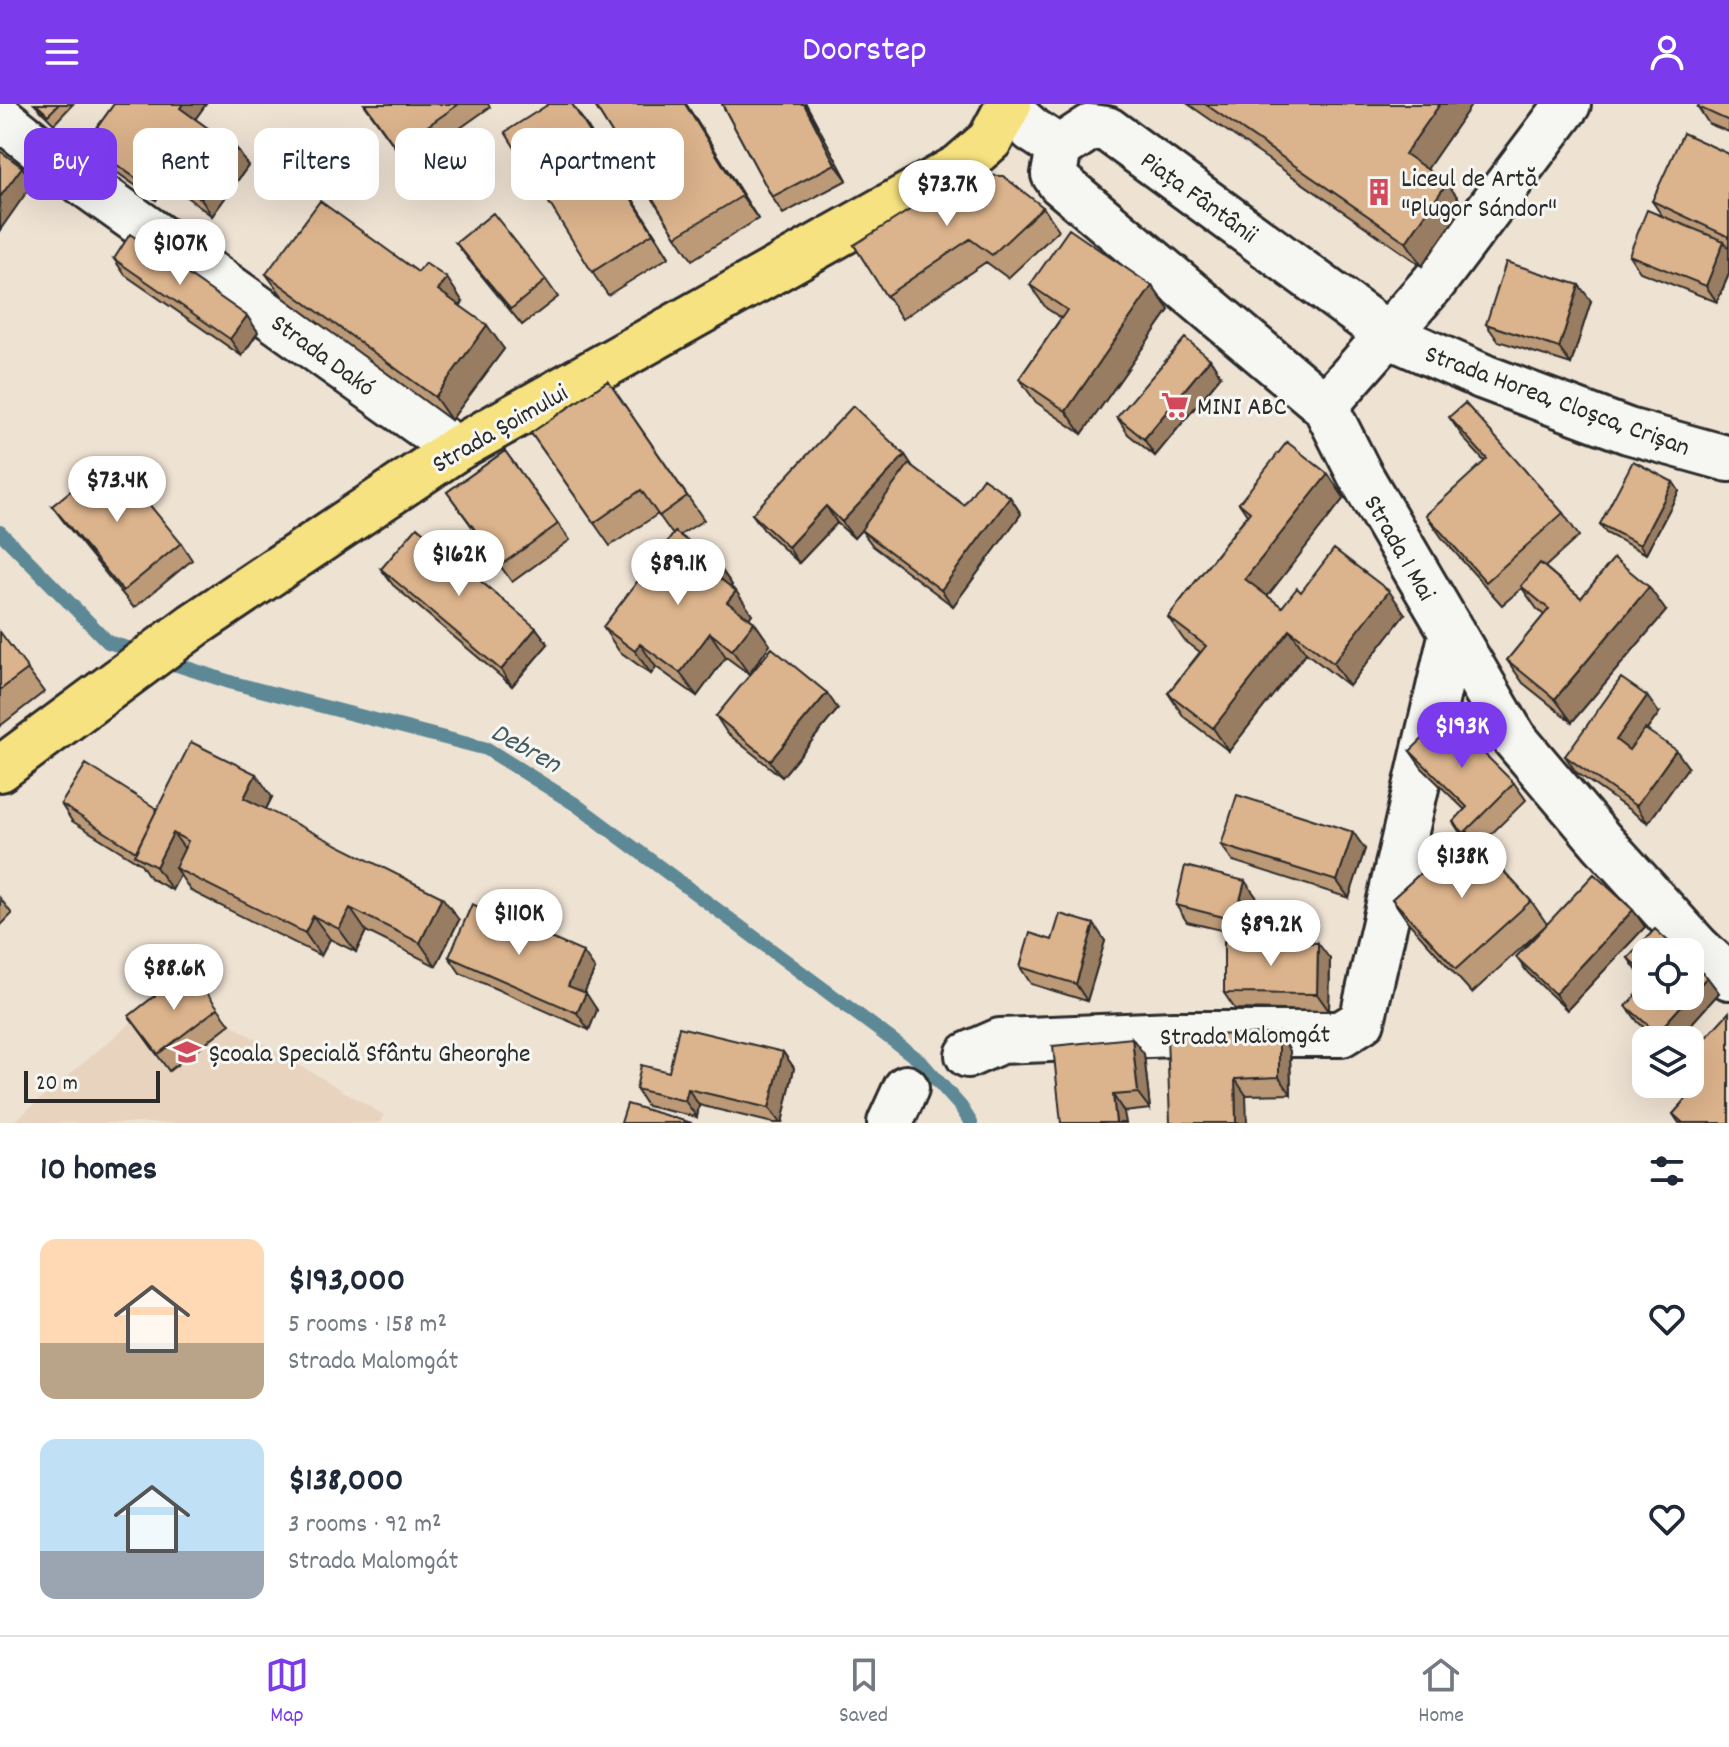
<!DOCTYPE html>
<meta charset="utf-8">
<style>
body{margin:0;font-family:Dekko,sans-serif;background:#f2f2f3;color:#1f2937;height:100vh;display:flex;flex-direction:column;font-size:30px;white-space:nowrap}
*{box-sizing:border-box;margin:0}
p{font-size:26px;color:#747a83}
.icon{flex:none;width:44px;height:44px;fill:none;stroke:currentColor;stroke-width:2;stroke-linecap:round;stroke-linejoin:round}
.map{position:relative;height:1019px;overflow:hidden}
.sheet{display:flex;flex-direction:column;background:#fff;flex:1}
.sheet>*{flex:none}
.top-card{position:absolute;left:24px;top:24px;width:800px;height:72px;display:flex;gap:16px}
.controls{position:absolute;left:1632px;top:834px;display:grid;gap:16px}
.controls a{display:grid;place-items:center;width:72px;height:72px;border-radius:16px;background:#fff;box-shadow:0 8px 32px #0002;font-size:40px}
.scale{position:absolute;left:24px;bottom:20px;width:136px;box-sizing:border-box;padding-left:8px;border:4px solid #2b2b2b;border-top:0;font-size:22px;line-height:28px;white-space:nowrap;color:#2b2b2b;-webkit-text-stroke:6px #f6f6f2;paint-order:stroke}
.price{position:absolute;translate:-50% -68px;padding:0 18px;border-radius:28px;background:#fff;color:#222;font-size:26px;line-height:52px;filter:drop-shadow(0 2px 4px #0008)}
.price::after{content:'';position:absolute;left:50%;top:48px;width:24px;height:18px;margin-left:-12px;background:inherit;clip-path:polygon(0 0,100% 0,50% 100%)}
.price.active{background:#7c3aed;color:#fff}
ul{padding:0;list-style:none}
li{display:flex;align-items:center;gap:24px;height:200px;padding:0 40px}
li span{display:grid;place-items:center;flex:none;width:224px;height:160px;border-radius:16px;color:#555}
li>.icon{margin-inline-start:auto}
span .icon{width:96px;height:96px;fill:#fffc;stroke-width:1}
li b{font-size:34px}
h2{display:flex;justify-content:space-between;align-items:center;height:96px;padding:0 40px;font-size:34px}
.pill{padding:0 28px;border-radius:16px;background:#fff;box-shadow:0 8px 32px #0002;font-size:28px;line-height:72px}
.pill.active{background:#7c3aed;color:#fff}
header{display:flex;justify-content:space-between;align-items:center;height:104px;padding:0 40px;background:#7c3aed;color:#fff;font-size:36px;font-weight:600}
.dock{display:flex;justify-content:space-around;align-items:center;height:112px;border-top:2px solid #e0e1e3;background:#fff;font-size:22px;color:#747a83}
.dock a{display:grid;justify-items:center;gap:4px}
.dock .active{color:#7c3aed}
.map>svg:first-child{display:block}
.built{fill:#e8d4be}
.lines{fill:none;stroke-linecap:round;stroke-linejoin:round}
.stream{stroke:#5d8996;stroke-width:14}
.minor-casing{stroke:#2b2b2b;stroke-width:50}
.major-casing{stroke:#2b2b2b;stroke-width:50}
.minor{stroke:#f6f6f2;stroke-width:44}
.major{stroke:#f7e281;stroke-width:44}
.wall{fill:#bc9a78;stroke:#2b2b2b;stroke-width:2}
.shaded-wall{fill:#997d62;stroke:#2b2b2b;stroke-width:2}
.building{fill:#dbb38c;stroke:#2b2b2b;stroke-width:2}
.labels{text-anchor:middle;stroke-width:6;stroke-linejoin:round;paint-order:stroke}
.poi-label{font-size:26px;fill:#2b2b2b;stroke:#f6f6f2;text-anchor:start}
.street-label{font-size:26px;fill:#2b2b2b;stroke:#f6f6f2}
.water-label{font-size:28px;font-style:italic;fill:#445a61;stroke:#f6f6f2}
</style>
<header><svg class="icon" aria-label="menu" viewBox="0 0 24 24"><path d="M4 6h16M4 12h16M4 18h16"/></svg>Doorstep<svg class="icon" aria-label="person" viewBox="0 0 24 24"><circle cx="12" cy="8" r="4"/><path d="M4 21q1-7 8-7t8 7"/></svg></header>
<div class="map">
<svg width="1729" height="1019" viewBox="0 0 1729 1019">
<rect width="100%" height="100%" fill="#eee2d3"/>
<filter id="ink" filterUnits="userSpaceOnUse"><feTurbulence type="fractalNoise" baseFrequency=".0125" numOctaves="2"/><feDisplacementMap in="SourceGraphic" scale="16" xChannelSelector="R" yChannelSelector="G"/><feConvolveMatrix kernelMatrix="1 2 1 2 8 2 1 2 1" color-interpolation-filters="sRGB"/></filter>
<g filter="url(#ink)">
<path class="built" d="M 171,885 L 384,1011 L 379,1019 L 12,1019 Z"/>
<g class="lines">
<path class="stream" d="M 0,428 L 108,538 L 143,549
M 162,556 L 233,579 L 487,645 L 575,700 L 919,956 L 961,1003 L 971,1019"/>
<g class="minor-casing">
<path id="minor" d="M 1008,5 L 1032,26 L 1059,44 L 1091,23 L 1107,25 L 1388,231 L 1484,273 L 1628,327 L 1729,355
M 0,13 L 82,78 L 456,345
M 1059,44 L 1054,70 L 1060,79 L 1325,302 L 1360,371 L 1514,634 L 1603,739 L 1697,843 L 1729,873
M 1325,302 L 1434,178 L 1568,0
M 968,951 L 1000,937 L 1174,930 L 1341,930 L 1362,917 L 1452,528
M 890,1019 L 906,984"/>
</g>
<g class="major-casing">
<path id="major" d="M 0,665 L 194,521 L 456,345 L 959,63 L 990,36 L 1009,0"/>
</g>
<use href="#minor" class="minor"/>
<use href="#major" class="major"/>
</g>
<path class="wall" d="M 34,0 L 73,0 L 54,20 Z
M 114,0 L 206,0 L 195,15 L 237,45 L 248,62 L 212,112 L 168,79 L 156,96 L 98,55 L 86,39 Z
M 364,0 L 488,0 L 490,3 L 408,61 Z
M 594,0 L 686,0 L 758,115 L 692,156 L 676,132 Z
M 722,0 L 806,0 L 847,76 L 783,110 L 772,93 Z
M 1188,0 L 1472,0 L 1427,65 L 1464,102 L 1422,162 Z
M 1729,0 L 1729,28 L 1709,20 L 1698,3 Z
M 581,13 L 669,153 L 608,191 L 592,168 Z
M 1729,50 L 1729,170 L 1717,198 L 1640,168 L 1629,151 L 1663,113 L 1652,97 Z
M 1043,103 L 1059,126 L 1008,174 L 986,158 L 902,215 L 854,141 Z
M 456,139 L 546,176 L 558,193 L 522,221 L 468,155 Z
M 114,155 L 247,212 L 258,228 L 242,252 L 125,171 Z
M 418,168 L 463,198 L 460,202 L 504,245 L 451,316 L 283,193 L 266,170 Z
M 1030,181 L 1152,182 L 1169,206 L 1082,330 L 1036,298 L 1019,275 L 1061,214 L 1046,204 Z
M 1591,197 L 1571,260 L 1498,237 L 1486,220 Z
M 1210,255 L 1221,272 L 1155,352 L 1128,330 L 1117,313 Z
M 608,277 L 704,416 L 680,431 L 716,458 L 732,481 L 731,483 L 752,510 L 749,514 L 754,518 L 770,541 L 749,570 L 726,553 L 697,592 L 656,563 L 651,570 L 619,547 L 603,523 L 673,431 L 658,410 L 610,442 L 531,329 Z
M 1449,313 L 1563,409 L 1579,432 L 1545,463 L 1581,494 L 1666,507 L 1572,618 L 1523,579 L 1507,556 L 1544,511 L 1537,505 L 1522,484 L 1502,501 L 1442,434 L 1426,411 L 1485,358 L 1465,336 Z
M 505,347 L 570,436 L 512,478 L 447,388 Z
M 905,351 L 913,363 L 964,401 L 1010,393 L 1021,410 L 953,502 L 873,442 L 861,426 L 854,434 L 837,419 L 799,459 L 764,426 L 752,410 Z
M 1328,370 L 1344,394 L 1267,492 L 1282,503 L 1301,488 L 1405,510 L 1349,582 L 1306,549 L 1229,647 L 1184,613 L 1168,589 L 1200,548 L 1184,536 L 1168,513 L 1247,411 L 1239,399 Z
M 1673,378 L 1679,387 L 1646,450 L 1606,429 L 1600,420 Z
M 52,402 L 181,439 L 192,456 L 134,504 L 64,418 Z
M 381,465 L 536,524 L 548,540 L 512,582 L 393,481 Z
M 0,528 L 44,588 L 0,622 Z
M 838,605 L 782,673 L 727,629 L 716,612 Z
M 1659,609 L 1647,626 L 1688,663 L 1648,719 L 1576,668 L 1565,652 Z
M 1410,647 L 1514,679 L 1526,696 L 1480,741 L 1531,797 L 1547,820 L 1645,823 L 1567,906 L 1528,869 L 1516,853 L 1544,823 L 1472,889 L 1408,818 L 1392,795 L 1462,732 L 1453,718 L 1465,706 L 1422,664 Z
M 272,693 L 266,705 L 459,816 L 436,862 L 366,827 L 356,848 L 330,835 L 321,852 L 191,787 L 180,771 L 172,786 L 150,774 L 141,760 L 72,717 L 61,700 L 157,705 Z
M 1221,741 L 1365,745 L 1349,794 L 1233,757 Z
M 0,794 L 12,810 L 0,822 Z
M 1257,794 L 1247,832 L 1187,818 L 1176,801 Z
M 1052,836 L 1105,837 L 1087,897 L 1031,880 L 1020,863 Z
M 1646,848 L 1646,877 L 1640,871 L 1628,854 Z
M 449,853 L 595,865 L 584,889 L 597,906 L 589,926 L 460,869 Z
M 1330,855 L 1329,907 L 1235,905 L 1224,889 Z
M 1707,873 L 1719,889 L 1677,936 L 1658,936 L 1638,918 L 1626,902 Z
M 218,904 L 230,920 L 169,967 L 129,912 Z
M 1279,930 L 1290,947 L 1291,990 L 1246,991 L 1170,1019 Z
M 1053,942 L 1144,950 L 1150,1005 L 1124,1008 Z
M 783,948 L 794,964 L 782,1019 L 773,1019 L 699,1001 L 697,1013 L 647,1002 L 636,985 L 669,968 Z
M 1690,951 L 1729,1019 L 1679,1019 L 1673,1010 L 1701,979 L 1690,966 Z"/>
<path class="shaded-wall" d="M 183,0 L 206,0 L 191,21 L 180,4 Z
M 572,0 L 581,13 L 669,153 L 653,129 Z
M 685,0 L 686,0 L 758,115 L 742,92 Z
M 804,0 L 806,0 L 847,76 L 835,60 Z
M 1440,0 L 1472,0 L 1421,74 L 1405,50 Z
M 237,45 L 248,62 L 212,112 L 201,95 Z
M 22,63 L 33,79 L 0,126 L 0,93 Z
M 156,63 L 168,79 L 156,96 L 144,80 Z
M 1447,79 L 1464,102 L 1422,162 L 1406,138 Z
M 1724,137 L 1729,145 L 1729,170 L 1717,198 L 1706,182 Z
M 447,174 L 463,198 L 454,209 L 438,186 Z
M 1579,181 L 1591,197 L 1571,260 L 1559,244 Z
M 1152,182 L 1169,206 L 1082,330 L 1066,307 Z
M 247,212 L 258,228 L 242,252 L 230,235 Z
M 487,221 L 504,245 L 451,316 L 435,293 Z
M 1210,255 L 1221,272 L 1155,352 L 1144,335 Z
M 905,351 L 916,368 L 854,434 L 842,418 Z
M 1328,370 L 1344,394 L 1262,499 L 1245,475 Z
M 1673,378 L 1679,387 L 1646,450 L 1640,441 Z
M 1010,393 L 1021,410 L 953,502 L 941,486 Z
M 826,402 L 837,419 L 799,459 L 788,443 Z
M 716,458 L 732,481 L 725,490 L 709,466 Z
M 1649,483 L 1666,507 L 1572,618 L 1555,595 Z
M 736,487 L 752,510 L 744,521 L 727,498 Z
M 1389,487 L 1405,510 L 1349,582 L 1333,559 Z
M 754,518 L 770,541 L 749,570 L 732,546 Z
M 536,524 L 548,540 L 512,582 L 501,566 Z
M 1290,526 L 1306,549 L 1229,647 L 1213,624 Z
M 710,529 L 726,553 L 697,592 L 680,569 Z
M 640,540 L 656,563 L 651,570 L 635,547 Z
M 827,589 L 838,605 L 782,673 L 770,657 Z
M 1647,592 L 1659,609 L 1628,652 L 1616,636 Z
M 1676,646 L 1688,663 L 1648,719 L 1636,702 Z
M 256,670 L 272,693 L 260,717 L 244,694 Z
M 1353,728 L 1365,745 L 1349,794 L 1337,777 Z
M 173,729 L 190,752 L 175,764 L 180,771 L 172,786 L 156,763 Z
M 1245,777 L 1257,794 L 1247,832 L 1235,816 Z
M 442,793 L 459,816 L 436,862 L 420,839 Z
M 350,804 L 366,827 L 356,848 L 339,825 Z
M 1633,806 L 1645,823 L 1567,906 L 1555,890 Z
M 313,812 L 330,835 L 321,852 L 305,829 Z
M 1094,820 L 1105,837 L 1087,897 L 1076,880 Z
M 1318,839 L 1330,855 L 1329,907 L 1317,890 Z
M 583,848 L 595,865 L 580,898 L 568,882 Z
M 1707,873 L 1719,889 L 1677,936 L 1662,936 L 1657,929 Z
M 586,889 L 597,906 L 589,926 L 577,909 Z
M 1279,930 L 1290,947 L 1291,990 L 1279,973 Z
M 1132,934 L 1144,950 L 1150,1005 L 1138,989 Z
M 783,948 L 794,964 L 782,1019 L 780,1019 L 769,1004 Z
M 1235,975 L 1246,991 L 1247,1019 L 1236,1019 Z
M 688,985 L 699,1001 L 697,1013 L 685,997 Z
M 1113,991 L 1124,1008 L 1126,1019 L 1116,1019 Z"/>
<path class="building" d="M 36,0 L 59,0 L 48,11 Z
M 114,0 L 183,0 L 180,4 L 237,45 L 201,95 L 156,63 L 144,80 L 86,39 Z
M 365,0 L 459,0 L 396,44 Z
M 549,0 L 572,0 L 653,129 L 592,168 L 505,28 Z
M 594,0 L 685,0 L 742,92 L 676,132 Z
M 722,0 L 804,0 L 835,60 L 772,93 Z
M 1205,0 L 1440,0 L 1405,50 L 1447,79 L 1406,138 Z
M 1699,0 L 1729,0 L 1729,17 L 1698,3 Z
M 1683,29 L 1729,50 L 1729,133 L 1652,97 Z
M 0,47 L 22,63 L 0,93 Z
M 965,71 L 1003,72 L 1043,103 L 992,151 L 970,135 L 886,192 L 854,141 Z
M 320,97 L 418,168 L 425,159 L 447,174 L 438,186 L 487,221 L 435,293 L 266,170 Z
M 1647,106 L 1724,137 L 1706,182 L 1629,151 Z
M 493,109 L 546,176 L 511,205 L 456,139 Z
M 1069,125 L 1152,182 L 1066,307 L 1019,275 L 1067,206 L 1030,181 Z
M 130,130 L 247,212 L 230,235 L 114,155 Z
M 1506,158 L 1579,181 L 1559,244 L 1486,220 Z
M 1185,234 L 1210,255 L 1144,335 L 1117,313 Z
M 608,277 L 687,392 L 659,412 L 641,386 L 594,419 L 531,329 Z
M 1465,299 L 1563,409 L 1486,478 L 1426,411 L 1487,355 L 1449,313 Z
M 853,302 L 905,351 L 842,418 L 826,402 L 788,443 L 752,410 Z
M 1287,338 L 1328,370 L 1245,475 L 1282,503 L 1297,484 L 1301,488 L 1334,445 L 1389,487 L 1333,559 L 1290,526 L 1213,624 L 1168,589 L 1206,542 L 1168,513 L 1250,408 L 1239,399 Z
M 505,347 L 558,420 L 501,461 L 447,388 Z
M 111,354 L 181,439 L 123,487 L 52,402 Z
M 1633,357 L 1673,378 L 1640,441 L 1600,420 Z
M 909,360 L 964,401 L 983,374 L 1010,393 L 941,486 L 861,426 Z
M 417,423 L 536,524 L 501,566 L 381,465 Z
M 675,428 L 716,458 L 709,466 L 736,487 L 727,498 L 754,518 L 732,546 L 710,529 L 680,569 L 640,540 L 635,547 L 603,523 Z
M 1614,454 L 1649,483 L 1555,595 L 1507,556 L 1549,505 L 1521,482 L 1540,459 L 1581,494 Z
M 0,528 L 28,565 L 0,586 Z
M 772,544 L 827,589 L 770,657 L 716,612 Z
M 1621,574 L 1647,592 L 1616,636 L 1629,646 L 1645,625 L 1676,646 L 1636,702 L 1565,652 Z
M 1446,612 L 1514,679 L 1464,729 L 1453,718 L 1467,703 L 1410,647 Z
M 191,638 L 256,670 L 244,694 L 442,793 L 420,839 L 350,804 L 339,825 L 313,812 L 305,829 L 175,764 L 188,737 L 173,729 L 156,763 L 134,751 Z
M 86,660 L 157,705 L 136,748 L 61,700 Z
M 1237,691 L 1353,728 L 1337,777 L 1221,741 Z
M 1467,727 L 1531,797 L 1456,865 L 1392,795 Z
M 1185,762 L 1245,777 L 1235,816 L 1176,801 Z
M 1594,770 L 1633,806 L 1555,890 L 1516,853 Z
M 472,800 L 583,848 L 568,882 L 586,889 L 577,909 L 449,853 Z
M 1060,810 L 1094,820 L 1076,880 L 1020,863 L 1030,829 L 1052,836 Z
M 1655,825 L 1680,848 L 1646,848 L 1646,871 L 1628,854 Z
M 1224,837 L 1318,839 L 1317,890 L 1224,889 Z
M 1690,857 L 1707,873 L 1657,929 L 1626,902 L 1646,880 L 1646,892 L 1690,892 Z
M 189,865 L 218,904 L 158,950 L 129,912 Z
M 1729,908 L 1729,1019 L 1683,1019 L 1673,1010 L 1704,975 L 1690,962 L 1690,951 Z
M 679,923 L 783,948 L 769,1004 L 688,985 L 685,997 L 636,985 L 641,961 L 669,968 Z
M 1279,930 L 1279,973 L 1235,975 L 1236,1019 L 1170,1019 L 1167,931 Z
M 1132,934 L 1138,989 L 1113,991 L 1116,1019 L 1061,1019 L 1053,942 Z
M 627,1000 L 692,1019 L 621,1019 Z"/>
</g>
<defs>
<g id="building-bare" transform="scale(2.16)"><path d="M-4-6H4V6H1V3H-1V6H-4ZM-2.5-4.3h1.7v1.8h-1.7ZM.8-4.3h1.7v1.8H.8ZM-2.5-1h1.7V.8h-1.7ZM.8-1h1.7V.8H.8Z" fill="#d1495b" stroke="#f6f6f2" stroke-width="2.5" paint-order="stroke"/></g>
<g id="supermarket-bare" transform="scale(2.16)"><path d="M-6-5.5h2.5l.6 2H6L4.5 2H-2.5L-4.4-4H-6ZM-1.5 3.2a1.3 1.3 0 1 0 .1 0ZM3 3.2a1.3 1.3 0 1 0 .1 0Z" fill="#d1495b" stroke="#f6f6f2" stroke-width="2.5" paint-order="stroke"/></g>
<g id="school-bare" transform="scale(2.16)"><path d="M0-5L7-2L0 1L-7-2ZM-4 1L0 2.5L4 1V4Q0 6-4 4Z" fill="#d1495b" stroke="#f6f6f2" stroke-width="2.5" paint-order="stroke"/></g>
</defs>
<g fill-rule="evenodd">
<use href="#building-bare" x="1379" y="88"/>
<use href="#supermarket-bare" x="1175" y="301"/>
<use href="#school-bare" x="187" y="948"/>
</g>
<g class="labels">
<g class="poi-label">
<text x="1401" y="82">Liceul de Artă<tspan x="1401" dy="30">"Plugor Sándor"</tspan></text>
<text x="1197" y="310">MINI ABC</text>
<text x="209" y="957">Școala Specială Sfântu Gheorghe</text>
</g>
<g class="street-label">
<text transform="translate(1200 92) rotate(36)" y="9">Piața Fântânii</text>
<text transform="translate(324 250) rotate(36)" y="9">Strada Dakó</text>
<text transform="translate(1558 295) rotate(20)" y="9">Strada Horea, Cloșca, Crișan</text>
<text transform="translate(499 323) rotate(-30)" y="9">Strada Șoimului</text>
<text transform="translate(1401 443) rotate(60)" y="9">Strada 1 Mai</text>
<text transform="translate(1245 930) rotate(-1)" y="9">Strada Malomgát</text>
</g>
<g class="water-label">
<text transform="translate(527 642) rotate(29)" y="10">Debren</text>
</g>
</g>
</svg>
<div class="controls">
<a><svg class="icon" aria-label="locate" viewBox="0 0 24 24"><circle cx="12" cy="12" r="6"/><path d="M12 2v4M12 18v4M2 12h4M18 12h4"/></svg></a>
<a><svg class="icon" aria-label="layers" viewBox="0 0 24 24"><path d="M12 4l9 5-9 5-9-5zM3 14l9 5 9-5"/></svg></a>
</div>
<div class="scale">20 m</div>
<b class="price" style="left:947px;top:124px">$73.7K</b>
<b class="price" style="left:180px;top:183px">$107K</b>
<b class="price" style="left:117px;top:420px">$73.4K</b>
<b class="price" style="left:459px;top:494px">$162K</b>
<b class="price" style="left:678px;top:503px">$89.1K</b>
<b class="price active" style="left:1462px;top:666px">$193K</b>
<b class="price" style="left:1462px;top:796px">$138K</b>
<b class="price" style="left:519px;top:853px">$110K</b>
<b class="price" style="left:1271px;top:864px">$89.2K</b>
<b class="price" style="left:174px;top:908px">$88.6K</b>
<div class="top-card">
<a class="pill active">Buy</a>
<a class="pill">Rent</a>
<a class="pill">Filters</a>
<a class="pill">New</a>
<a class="pill">Apartment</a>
</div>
</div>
<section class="sheet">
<h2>10 homes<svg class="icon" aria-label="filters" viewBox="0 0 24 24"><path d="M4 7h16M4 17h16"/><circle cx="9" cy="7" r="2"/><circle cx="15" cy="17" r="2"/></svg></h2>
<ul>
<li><span style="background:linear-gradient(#ffd9b3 65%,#b9a48a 0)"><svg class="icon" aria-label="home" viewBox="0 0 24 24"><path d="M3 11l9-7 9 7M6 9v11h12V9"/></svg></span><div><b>$193,000</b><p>5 rooms · 158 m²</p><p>Strada Malomgát</p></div><svg class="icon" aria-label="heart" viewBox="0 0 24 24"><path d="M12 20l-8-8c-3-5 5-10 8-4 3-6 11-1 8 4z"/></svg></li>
<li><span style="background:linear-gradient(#bfe0f5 70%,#9aa5b1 0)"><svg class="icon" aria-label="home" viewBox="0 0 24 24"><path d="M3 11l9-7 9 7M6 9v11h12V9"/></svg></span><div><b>$138,000</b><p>3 rooms · 92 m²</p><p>Strada Malomgát</p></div><svg class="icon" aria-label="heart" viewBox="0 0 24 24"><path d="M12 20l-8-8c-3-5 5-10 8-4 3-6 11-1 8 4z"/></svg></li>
</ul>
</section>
<nav class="dock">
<a class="active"><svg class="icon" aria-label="map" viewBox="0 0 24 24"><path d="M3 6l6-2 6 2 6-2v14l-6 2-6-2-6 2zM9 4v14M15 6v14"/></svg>Map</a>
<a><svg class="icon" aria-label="saved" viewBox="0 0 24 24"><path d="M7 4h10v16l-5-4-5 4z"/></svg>Saved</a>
<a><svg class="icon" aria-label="home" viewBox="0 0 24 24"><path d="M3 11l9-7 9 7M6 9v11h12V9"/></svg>Home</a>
</nav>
